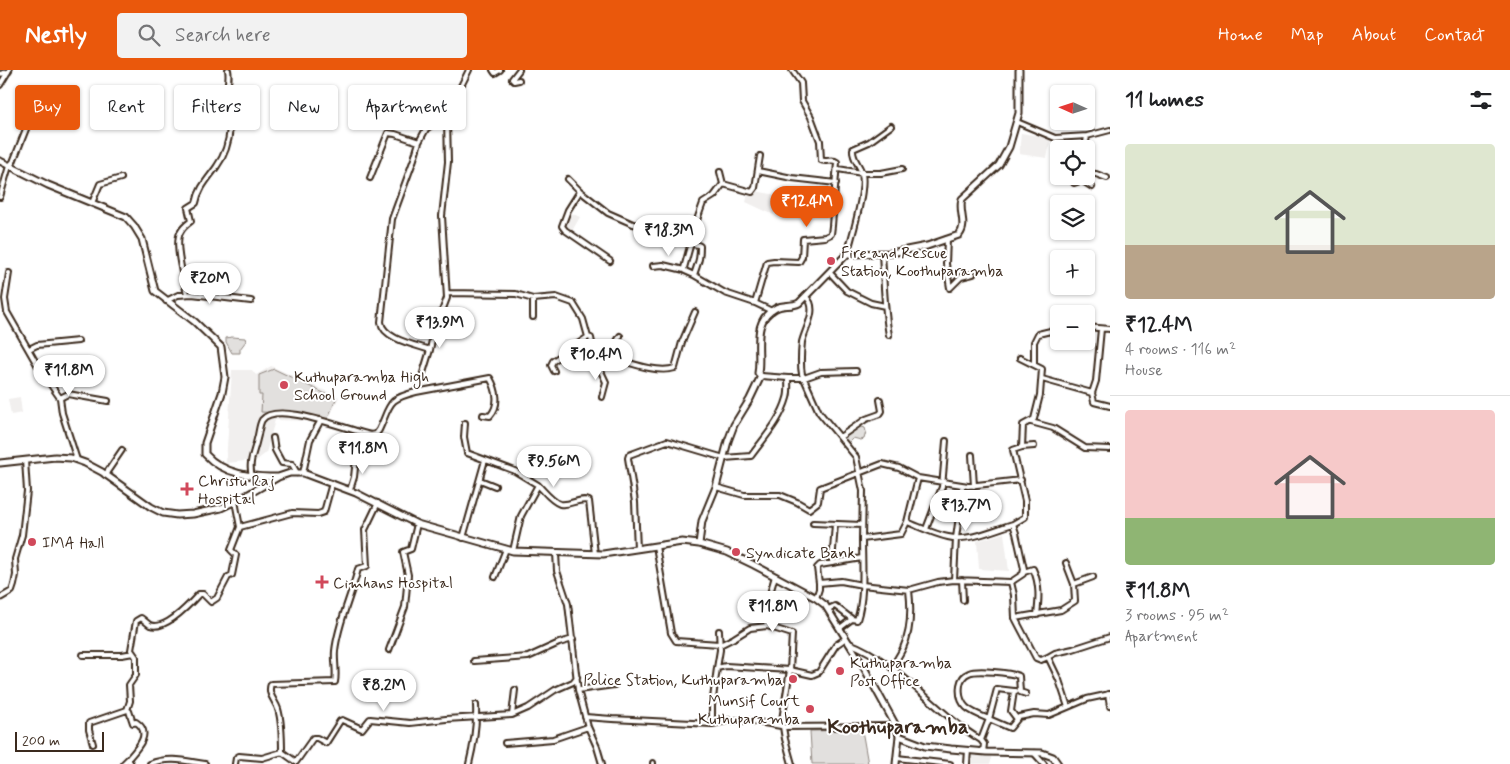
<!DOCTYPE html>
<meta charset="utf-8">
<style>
body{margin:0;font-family:Mynerve,sans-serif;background:#f2f2f2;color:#202124;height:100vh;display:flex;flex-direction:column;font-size:19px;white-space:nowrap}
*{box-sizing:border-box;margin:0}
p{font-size:16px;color:#757577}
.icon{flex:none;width:28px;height:28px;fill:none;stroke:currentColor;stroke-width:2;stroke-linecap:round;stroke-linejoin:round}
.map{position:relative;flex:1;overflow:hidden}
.details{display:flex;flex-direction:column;background:#fff;width:400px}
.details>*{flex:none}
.hud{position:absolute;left:15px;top:15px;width:475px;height:45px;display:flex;gap:10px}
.needle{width:32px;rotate:273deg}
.buttons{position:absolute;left:1050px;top:15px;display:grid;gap:10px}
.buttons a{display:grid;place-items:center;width:45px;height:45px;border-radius:5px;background:#fff;box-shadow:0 1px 4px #0004;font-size:25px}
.scale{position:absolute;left:15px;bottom:12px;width:89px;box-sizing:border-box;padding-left:5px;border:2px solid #3b2a1e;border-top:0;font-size:14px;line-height:18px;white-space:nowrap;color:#3b2a1e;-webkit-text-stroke:4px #fff;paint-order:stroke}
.price{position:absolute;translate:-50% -42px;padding:0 11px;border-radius:18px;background:#fff;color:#222;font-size:16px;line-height:32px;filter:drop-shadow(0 1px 2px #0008)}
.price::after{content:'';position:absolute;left:50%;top:30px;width:15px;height:11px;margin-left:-8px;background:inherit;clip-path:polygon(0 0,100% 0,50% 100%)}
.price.active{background:#ea580c;color:#fff}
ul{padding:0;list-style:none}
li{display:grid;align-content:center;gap:10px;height:265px;padding:0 15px}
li+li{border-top:1px solid #e0e0e0}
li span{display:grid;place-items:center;height:155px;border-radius:5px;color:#555}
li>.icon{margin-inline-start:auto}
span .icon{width:90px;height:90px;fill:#fffc;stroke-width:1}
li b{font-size:21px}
h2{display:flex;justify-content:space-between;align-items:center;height:60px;padding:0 15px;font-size:21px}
.tag{padding:0 18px;border-radius:5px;background:#fff;box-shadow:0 1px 4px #0004;font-size:18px;line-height:45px}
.tag.active{background:#ea580c;color:#fff}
header{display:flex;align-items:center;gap:30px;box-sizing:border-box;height:70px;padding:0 25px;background:#ea580c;color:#fff}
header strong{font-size:24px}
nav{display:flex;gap:28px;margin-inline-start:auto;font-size:18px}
.search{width:350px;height:45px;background:#f2f2f2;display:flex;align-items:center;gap:12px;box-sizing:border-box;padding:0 18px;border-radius:5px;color:#757577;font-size:19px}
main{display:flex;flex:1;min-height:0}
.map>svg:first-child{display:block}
.built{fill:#f1efee}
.green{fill:#e2e0de;stroke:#8e857e}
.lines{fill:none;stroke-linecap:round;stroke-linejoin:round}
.minor-casing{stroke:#3b2a1e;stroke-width:8}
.major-casing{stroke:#3b2a1e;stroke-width:9}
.minor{stroke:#fff;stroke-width:4}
.major{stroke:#fff;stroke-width:5}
.poi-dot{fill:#d1495b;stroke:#fff;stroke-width:2}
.labels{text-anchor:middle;stroke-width:4;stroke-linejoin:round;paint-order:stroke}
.poi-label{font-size:16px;fill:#3b2a1e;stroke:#fff;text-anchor:start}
.district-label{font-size:21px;font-weight:bold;fill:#3b2a1e;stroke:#fff}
</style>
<header>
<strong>Nestly</strong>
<div class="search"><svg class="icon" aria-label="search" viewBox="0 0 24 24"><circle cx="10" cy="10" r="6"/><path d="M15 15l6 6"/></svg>Search here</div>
<nav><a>Home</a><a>Map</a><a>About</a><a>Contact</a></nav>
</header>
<main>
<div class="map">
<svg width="1110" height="694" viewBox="0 0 1110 694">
<rect width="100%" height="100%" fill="#fff"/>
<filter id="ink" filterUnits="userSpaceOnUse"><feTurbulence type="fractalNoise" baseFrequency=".02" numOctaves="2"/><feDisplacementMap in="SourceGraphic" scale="10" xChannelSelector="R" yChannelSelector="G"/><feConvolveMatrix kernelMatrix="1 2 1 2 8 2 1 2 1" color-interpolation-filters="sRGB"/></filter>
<g filter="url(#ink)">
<path class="built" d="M 1021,63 L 1051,68 L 1047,88 L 1019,84 Z
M 749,120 L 777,125 L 774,145 L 746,132 Z
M 569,142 L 580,147 L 572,161 L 564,155 Z
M 271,296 L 339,327 L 326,355 L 307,351 L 275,350 L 266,383 L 257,390 L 226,393 L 232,300 L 252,300 L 256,305 Z
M 20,327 L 22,343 L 11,345 L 8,329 Z
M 1004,463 L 1009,501 L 979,499 L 977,471 Z
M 972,683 L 991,685 L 991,692 L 990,694 L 972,694 Z"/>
<path class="green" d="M 232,267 L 245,268 L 246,271 L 240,279 L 240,283 L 232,283 L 226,272 L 226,268 Z
M 274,299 L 336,329 L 327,350 L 307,344 L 261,342 L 262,325 L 259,325 L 259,305 Z
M 856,355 L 865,358 L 866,362 L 864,369 L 861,370 L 853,368 L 848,373 L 845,370 L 843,363 L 847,359 Z
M 862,660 L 868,694 L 812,694 L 810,661 Z"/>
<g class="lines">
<g class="minor-casing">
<path id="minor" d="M 493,0 L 495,3 L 500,0
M 0,4 L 8,2
M 519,10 L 514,11 L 512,9 L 519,0
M 0,15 L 9,0
M 434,43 L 443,47
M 1017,52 L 1055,68 L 1087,66 L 1110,60
M 1085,79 L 1087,66
M 838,99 L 862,103 L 881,103 L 902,99
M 758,101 L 792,108 L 836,113
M 720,102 L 723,114
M 1086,103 L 1096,104 L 1107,108
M 370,108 L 388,63 L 395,64 L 419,72
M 568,109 L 580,121 L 608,143 L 633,154 L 648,157 L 670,169 L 698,175 L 700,176 C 700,191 698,192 694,205 L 725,223 L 755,233 L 772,241
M 1081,110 L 1092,117
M 1074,113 L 1080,111 L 1081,106
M 723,114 L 752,122 L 755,118 L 760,86
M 580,121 L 568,140 L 562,156 L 565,160 L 610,191
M 0,127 L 9,96 L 13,92 L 26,59
M 92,133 L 100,114 L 121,108
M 947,169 L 946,194 L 950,218 L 961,207 L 973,204
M 847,184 C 852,167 866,120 862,104 C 860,94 852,90 853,79 L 869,72 L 891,56
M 882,184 C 884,211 884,239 889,265
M 653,196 L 663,195 L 684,200
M 9,203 L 5,229 L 7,242 L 39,298 L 60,328 L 62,343 L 77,390
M 830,203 L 847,221 L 871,233 L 885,236
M 694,205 L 685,201 L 684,198 L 698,147 L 703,133 L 714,126 L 723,114
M 447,223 L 516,224 L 533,229 L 556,227 L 573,233 L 583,249 L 588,267 L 591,268 L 595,288 L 599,297 L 600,294 C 612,289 613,277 620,266
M 187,224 C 184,211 174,175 180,163 C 182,158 187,154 191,151 L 188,138 L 196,133 C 199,117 209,108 217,96 C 225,85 229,71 230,58 L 221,51 C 222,36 231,13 228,0
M 806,227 C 819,238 805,259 802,272 C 801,282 800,294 802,304 L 819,342 L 856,387 L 863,421 L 862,469
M 533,229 L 533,247
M 166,231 L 178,225 L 192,224 L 251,231
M 755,233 L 767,192 L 774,191 L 799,192 L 802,187 L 803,169 L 825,167 L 831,164 L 832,156 L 837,92 C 832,88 826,93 821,90 L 820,71 L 811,47 L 802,31 L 801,13 L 792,0
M 438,252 L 451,254
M 1086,257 L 1110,259
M 29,279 L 37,275 L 78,271
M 430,280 C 416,275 383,269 381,252 L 392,149 L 414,89 L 419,72 L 426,59 L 443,47 L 448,47
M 610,287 C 628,292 657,304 675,298 L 682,272 L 695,242
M 1034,294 L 1034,272 L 1038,264 L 1059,259
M 599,297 L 606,312 L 602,327
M 554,301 L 551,295 L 553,291 L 588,267
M 761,306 L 788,308
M 1042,309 L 1092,323 L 1094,332 L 1110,336
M 416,322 L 490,308 C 497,320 500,335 490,346 L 483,345
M 1092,323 L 1096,311 L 1101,259
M 60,328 L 68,324 L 108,331
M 1031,352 L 1053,358 L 1085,378 L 1110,379
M 465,353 L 464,367 L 467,383 L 515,401 L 538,415
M 840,367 L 866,349 L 880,344 L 882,341 L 880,330
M 273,368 L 275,380 L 282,393 L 292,394 L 297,403
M 1022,377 L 1034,376
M 972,385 L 974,416
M 303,403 L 310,370 L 321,350
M 105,405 L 122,380
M 252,406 C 248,392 254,383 257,369 C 259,363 259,355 262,350 C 277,330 350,361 371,365 L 376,364 L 379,360 C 391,334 387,329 416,322 L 419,316 L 430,280 L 433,265 L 447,228 L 442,146 L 448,92 L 447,50 L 452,34 L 469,0
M 480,410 L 495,416
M 716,417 L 744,425 L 780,425 L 797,432 L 809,439 L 818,432 L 820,418 L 882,394 L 899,398 L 918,408 L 968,416 L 1021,410
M 350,420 L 354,407 L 356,389 L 376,364
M 907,452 C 920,457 934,464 948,467 C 968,472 993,460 1013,454
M 813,453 L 862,455
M 240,457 L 292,443 L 318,444 L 324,442 L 332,413
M 926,459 L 942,417 L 946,371
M 463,468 L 485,390
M 656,476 L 671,563 L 676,571 L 719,574
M 637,479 L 635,432 L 628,388 L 629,385 L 667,371 L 724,388 L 751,386 C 764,368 781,350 787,328 C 789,322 788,314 788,308 L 804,308 L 821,302 L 856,301
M 513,481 L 521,446 L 538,415 C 544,421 552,432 560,434 C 571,436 579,427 589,431 L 595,484
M 556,483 L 557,501 L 568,534 L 578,620 L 588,657 L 597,677 L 602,694
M 832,493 L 835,454
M 1024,502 L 1033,499 C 1040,514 1039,529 1037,545
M 495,507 L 506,479
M 954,510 L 956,468 L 962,424 L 962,415
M 962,510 L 963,530
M 1011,512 L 1014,525 L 1015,548 L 1036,588 L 1041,590 L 1048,587 L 1059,610 L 1068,637
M 819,513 L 817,498 L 820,495 L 862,488
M 1074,514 L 1093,507
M 0,528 L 12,521 L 14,515 L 16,505 L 15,489 L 22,465 L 27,421 L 25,390
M 816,528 L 819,519 L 819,513 L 841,511 L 862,515 L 909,520 L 938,512 L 954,510 L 1011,512 L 1023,504 L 1024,499 L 1016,463 L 1013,454 L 1025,447 L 1025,431 L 1013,380 L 1022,377 L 1023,355 L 1034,349 L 1040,325 L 1042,299 L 1020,288
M 828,539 L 835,536 L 852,549
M 1015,548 L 1061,540 L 1075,531 L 1074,514 L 1066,493
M 840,558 L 852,549 L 857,550 C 865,526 862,494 862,469 L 901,464 L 907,452 L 918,408
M 719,561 L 720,580 L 717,598 L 726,596 L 790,600 L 792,564 L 767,556
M 849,573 C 898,591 935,643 981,670
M 720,575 L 734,568 L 750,558 L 767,556 L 769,527 L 775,506
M 389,580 L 405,537 L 408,505 L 403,482 L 411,479 L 417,454
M 83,585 L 122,585 L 133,583
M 1048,587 L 1055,583 L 1073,579 L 1110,567
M 474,591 L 528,587 L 559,573 L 573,569
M 892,598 C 895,591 900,585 903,578 C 911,561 911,537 909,520
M 578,620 L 614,615
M 1014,621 L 997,619 L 989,649 C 971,642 957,637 960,615 C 961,609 964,605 969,603 C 977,599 1010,603 1019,606 L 1020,622 L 1026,624
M 1016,621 L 1014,621 L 1011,641 L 1017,649
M 1108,624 L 1110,636
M 512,645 L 515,620
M 585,647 L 612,649 L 712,654 L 731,650 L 752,651 L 781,656
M 712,654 L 712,636 L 717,598
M 783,657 L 896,656
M 505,673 L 553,669 L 588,657
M 93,674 L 89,660 L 89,653 L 127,640
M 282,682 C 282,668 282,652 278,639 C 275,630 267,624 271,614 L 335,612 C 337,602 334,591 335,581 C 338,553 351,527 358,499 L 367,496 L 365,460 L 378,433
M 983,682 L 984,674 L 981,670 L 989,649 L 1010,658 L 1019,647 L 1034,644 L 1049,645 L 1087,629 L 1110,624
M 1034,683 L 1044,694
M 897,688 L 950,694
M 128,689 C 137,679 153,663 136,652 L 133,653 L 129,641 L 127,640 L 130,631 L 129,615 L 136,605 L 136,587 L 131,580 L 136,551 L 141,548 C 144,550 147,553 150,555 C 165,561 190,534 199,524 L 203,524 L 211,532 L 217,528 L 228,507 L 232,505 L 236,485 L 231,480 L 240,457 L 235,431
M 123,694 L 128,689 L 131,694
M 150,694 C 168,686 186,691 205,694
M 235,694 L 236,688 L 239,686 L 262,688 L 282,682 L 296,692 L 313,668 L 317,668 L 326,673 L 340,651 L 342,650 L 362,659 L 370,649 L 410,653 L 446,649 L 512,645 L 528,638 L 555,620 L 573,612 L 577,607
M 469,694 C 474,674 477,655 476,635
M 653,694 L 653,693
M 792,694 L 785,669 L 783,657 L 781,656 L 790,600 L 812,605 L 819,602 L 836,575 L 846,568
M 967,694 L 968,680"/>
</g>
<g class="major-casing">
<path id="major" d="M 0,91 L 48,115 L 126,147 L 134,156 L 142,169 L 155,221 L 195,252 L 221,277 L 225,307 L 222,323 L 205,373 L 205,384 C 224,405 251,407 278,407
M 0,393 L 55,387 L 71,388 L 85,393 L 102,402 L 151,437 L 163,443 L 177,445 L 193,444 L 221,438 L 242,428 L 278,407 L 290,403 L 303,403 L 356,423 L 417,454 L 513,481 L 603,484 L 682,472 L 699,474 L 727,482 L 754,495 L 816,528 L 825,535 L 862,594 L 896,656 L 899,666 L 925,676 L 951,679 L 986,682 L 1042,683 L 1053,687 L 1058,694
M 699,474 L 702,451 L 716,417 L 728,371 L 734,355 L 750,329 L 761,306 L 758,303 C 762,281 750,251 776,238 C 783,234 792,237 799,233 L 847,184 L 891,183 L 927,176 L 959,165 C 968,154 958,142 962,129 L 999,95 L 1009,77 L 1019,43 L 1019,0
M 896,694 L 899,666"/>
</g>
<use href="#minor" class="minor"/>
<use href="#major" class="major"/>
</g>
</g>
<g class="poi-dot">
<circle cx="831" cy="191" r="5"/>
<circle cx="284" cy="315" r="5"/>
<path d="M184.5 411.5h5v5h5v5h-5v5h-5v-5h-5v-5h5z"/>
<circle cx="32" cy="472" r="5"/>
<circle cx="736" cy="482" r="5"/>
<path d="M319.5 504.5h5v5h5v5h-5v5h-5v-5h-5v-5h5z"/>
<circle cx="840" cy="601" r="5"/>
<circle cx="793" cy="609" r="5"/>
<circle cx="810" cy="639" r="5"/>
</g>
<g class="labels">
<g class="poi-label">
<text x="841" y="188">Fire and Rescue<tspan x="841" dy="18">Station, Koothuparamba</tspan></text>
<text x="294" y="312">Kuthuparamba High<tspan x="294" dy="18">School Ground</tspan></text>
<text x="198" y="416">Christu Raj<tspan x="198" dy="18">Hospital</tspan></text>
<text x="42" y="478">IMA Hall</text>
<text x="746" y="488">Syndicate Bank</text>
<text x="333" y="518">Cimhans Hospital</text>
<text x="850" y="598">Kuthuparamba<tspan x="850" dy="18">Post Office</tspan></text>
<text x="783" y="615" text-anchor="end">Police Station, Kuthuparamba</text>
<text x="800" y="636" text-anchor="end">Munsif Court<tspan x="800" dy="18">Kuthuparamba</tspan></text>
</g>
<g class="district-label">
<text x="898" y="663">Koothuparamba</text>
</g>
</g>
</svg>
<div class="buttons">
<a><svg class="needle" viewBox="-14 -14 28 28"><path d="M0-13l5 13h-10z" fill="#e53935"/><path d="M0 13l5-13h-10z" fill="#757577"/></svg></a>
<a><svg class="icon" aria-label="locate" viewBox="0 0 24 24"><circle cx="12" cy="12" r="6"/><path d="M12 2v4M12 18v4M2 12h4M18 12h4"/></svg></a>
<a><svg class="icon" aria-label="layers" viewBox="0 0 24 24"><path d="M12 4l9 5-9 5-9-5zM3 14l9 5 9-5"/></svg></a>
<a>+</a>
<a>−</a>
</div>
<div class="scale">200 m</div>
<b class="price active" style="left:807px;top:158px">₹12.4M</b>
<b class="price" style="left:669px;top:187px">₹18.3M</b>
<b class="price" style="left:210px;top:235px">₹20M</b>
<b class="price" style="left:440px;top:279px">₹13.9M</b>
<b class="price" style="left:596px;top:311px">₹10.4M</b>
<b class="price" style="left:69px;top:327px">₹11.8M</b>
<b class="price" style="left:363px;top:405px">₹11.8M</b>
<b class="price" style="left:554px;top:418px">₹9.56M</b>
<b class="price" style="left:966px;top:462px">₹13.7M</b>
<b class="price" style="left:773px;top:563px">₹11.8M</b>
<b class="price" style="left:384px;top:642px">₹8.2M</b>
<div class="hud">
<a class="tag active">Buy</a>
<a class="tag">Rent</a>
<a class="tag">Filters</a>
<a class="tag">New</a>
<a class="tag">Apartment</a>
</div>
</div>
<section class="details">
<h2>11 homes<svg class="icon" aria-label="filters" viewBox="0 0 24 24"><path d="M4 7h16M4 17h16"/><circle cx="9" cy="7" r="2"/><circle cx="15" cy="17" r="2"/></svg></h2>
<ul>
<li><span style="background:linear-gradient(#dfe7d0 65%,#b9a48a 0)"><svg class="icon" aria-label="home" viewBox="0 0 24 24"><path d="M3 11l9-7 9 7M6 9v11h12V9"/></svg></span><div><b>₹12.4M</b><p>4 rooms · 116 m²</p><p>House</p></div></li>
<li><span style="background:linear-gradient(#f6c9c9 70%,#8fb573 0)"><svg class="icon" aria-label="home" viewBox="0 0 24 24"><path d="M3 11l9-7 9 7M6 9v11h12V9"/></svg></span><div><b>₹11.8M</b><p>3 rooms · 95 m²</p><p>Apartment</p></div></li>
</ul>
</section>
</main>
